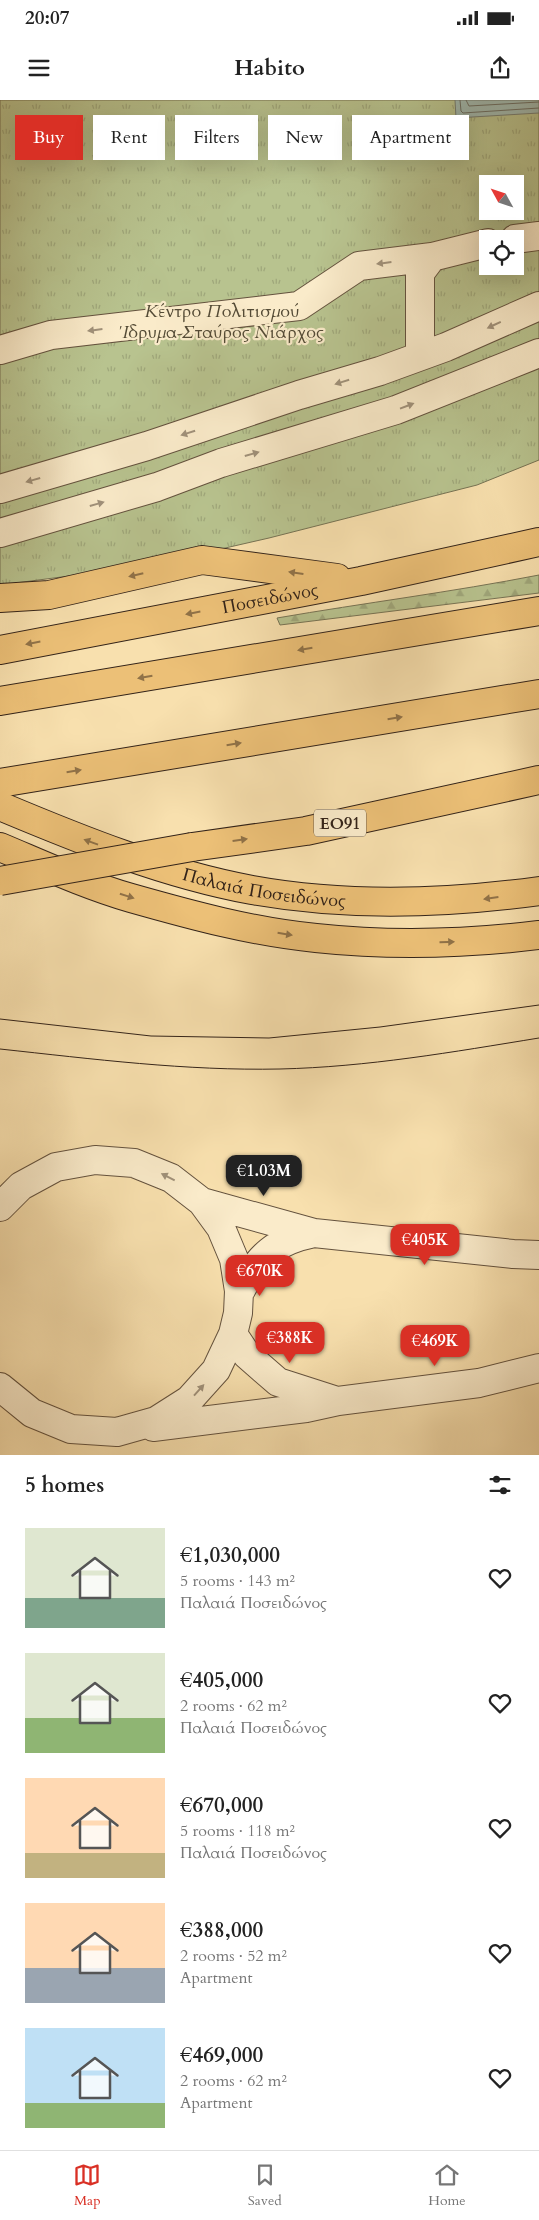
<!DOCTYPE html>
<meta charset="utf-8">
<style>
body{margin:0;font-family:Cardo,serif;background:#f6f6f6;color:#222;height:100vh;display:flex;flex-direction:column;font-size:19px;white-space:nowrap}
*{box-sizing:border-box;margin:0}
p{font-size:16px;color:#767676}
.icon{flex:none;width:28px;height:28px;fill:none;stroke:currentColor;stroke-width:2;stroke-linecap:round;stroke-linejoin:round}
.map{position:relative;height:1355px;overflow:hidden}
.panel{display:flex;flex-direction:column;background:#fff;flex:1}
.panel>*{flex:none}
.top-card{position:absolute;left:15px;top:15px;width:510px;height:45px;display:flex;gap:10px}
.needle{width:32px;rotate:310deg}
.controls{position:absolute;left:479px;top:75px;display:grid;gap:10px}
.controls a{display:grid;place-items:center;width:45px;height:45px;border-radius:0px;background:#fff;box-shadow:0 5px 20px #0002;font-size:25px}
.price{position:absolute;translate:-50% -42px;padding:0 11px;border-radius:10px;background:#d93025;color:#fff;font-size:16px;line-height:32px;filter:drop-shadow(0 1px 2px #0008)}
.price::after{content:'';position:absolute;left:50%;top:30px;width:15px;height:11px;margin-left:-8px;background:inherit;clip-path:polygon(0 0,100% 0,50% 100%)}
.price.current{background:#222;color:#fff}
ul{padding:0;list-style:none}
li{display:flex;align-items:center;gap:15px;height:125px;padding:0 25px}
li span{display:grid;place-items:center;flex:none;width:140px;height:100px;border-radius:0px;color:#555}
li>.icon{margin-inline-start:auto}
span .icon{width:60px;height:60px;fill:#fffc;stroke-width:1}
li b{font-size:21px}
h2{display:flex;justify-content:space-between;align-items:center;height:60px;padding:0 25px;font-size:21px}
.pill{padding:0 18px;border-radius:0px;background:#fff;box-shadow:0 5px 20px #0002;font-size:18px;line-height:45px}
.pill.current{background:#d93025;color:#fff}
.status{display:flex;justify-content:space-between;align-items:center;height:35px;padding:0 25px;background:#fff;direction:ltr}
.status svg{height:14px;fill:currentColor}
header{display:flex;justify-content:space-between;align-items:center;height:65px;padding:0 25px;background:#fff;font-size:22px;font-weight:700}
.tab-bar{display:flex;justify-content:space-around;align-items:center;height:70px;border-top:1px solid #e0e0e0;background:#fff;font-size:14px;color:#767676}
.tab-bar a{display:grid;justify-items:center;gap:2px}
.tab-bar .current{color:#d93025}
.map>svg:first-child{display:block}
.forest{fill:url(#forest-firs);stroke:#767354}
.park{fill:url(#park-tufts);stroke:#767354;fill-rule:evenodd}
.water{fill:#a0bbb3;stroke:#747e75}
.lines{fill:none;stroke-linecap:round;stroke-linejoin:round}
.shore{stroke:#6a6f66;stroke-width:1}
.minor-casing{stroke:#64523e;stroke-width:30}
.major-casing{stroke:#332319;stroke-width:30}
.highway-casing{stroke:#332319;stroke-width:30}
.minor{stroke:#faebca;stroke-width:28}
.major{stroke:#ecc077;stroke-width:28}
.highway{stroke:#ecc077;stroke-width:28}
.tram{stroke:#332319;stroke-width:1}
.highway-bridge-casing{stroke:#332319;stroke-width:30;stroke-linecap:butt}
.highway-bridge{stroke:#ecc077;stroke-width:28}
.oneway{fill:#a0917a}
.oneway2{fill:#907248}
.labels{text-anchor:middle;stroke-width:4.5;stroke-linejoin:round;paint-order:stroke}
.shield{fill:#faebca;stroke:#6f5f4e;stroke-width:1}
.shield-label{font-size:16px;font-weight:bold;fill:#332319}
.park-label{font-size:18px;font-style:italic;fill:#544b36;stroke:#faebca}
.street-label{font-size:18px;fill:#332319;stroke:#faebca}
</style>
<div class="status"><b>20:07</b><svg viewBox="0 0 49 12"><path d="M0 12V9h3v3zM5 12V6h3v6zM10 12V3h3v9zM15 12V0h3v12zM26 1h20v11H26zM47 4h2v5h-2z"/></svg></div>
<header><svg class="icon" aria-label="menu" viewBox="0 0 24 24"><path d="M4 6h16M4 12h16M4 18h16"/></svg>Habito<svg class="icon" aria-label="share" viewBox="0 0 24 24"><path d="M12 15V3M7 8l5-5 5 5M5 13v7h14v-7"/></svg></header>
<div class="map">
<svg width="539" height="1355" viewBox="0 0 539 1355">
<defs>
<pattern id="forest-firs" width="22" height="20" patternUnits="userSpaceOnUse" patternTransform="scale(1.25)"><rect width="22" height="20" fill="#b8c38f"/><path d="M5 1l3.5 6h-7zM16 11l3.5 6h-7z" fill="#9fa77b"/></pattern>
<pattern id="park-tufts" width="24" height="20" patternUnits="userSpaceOnUse" patternTransform="scale(1.25)"><rect width="24" height="20" fill="#b8c38f"/><path d="M3 7l-1-3M5 7V3M7 7l1-3M15 17l-1-3M17 17v-4M19 17l1-3" fill="none" stroke="#9fa77b"/></pattern>
</defs>
<rect width="100%" height="100%" fill="#f8e0ae"/>
<filter id="stains"><feTurbulence type="fractalNoise" baseFrequency=".004" numOctaves="4"/><feColorMatrix values="0 0 0 0 .2 0 0 0 0 .09 0 0 0 0 .02 0 0 0 .5 -.17"/></filter>
<radialGradient id="worn" r=".72"><stop offset=".6" stop-color="#630" stop-opacity="0"/><stop offset="1" stop-color="#630" stop-opacity=".3"/></radialGradient>
<path class="forest" d="M 539,475 L 539,493 L 280,525 L 277,518 C 364,503 452,492 539,475 Z"/>
<path class="park" d="M 0,0 L 539,0 L 539,360 L 477,385 L 269,438 L 199,454 L 69,476 L 0,485 ZM 488,84 L 515,84 L 515,111 L 488,111 ZM 488,139 L 515,139 L 515,166 L 488,166 Z"/>
<path class="water" d="M 455,0 L 539,0 L 539,13 L 456,18 Z"/>
<g class="lines">
<path class="shore" d="M 460,0 L 461,11 L 463,13 L 539,8
M 466,0 L 469,6 L 539,2"/>
<g class="minor-casing">
<path id="minor" d="M 515,139 L 539,136
M 0,250 L 51,235 L 299,206 L 359,166 L 432,157
M 420,256 L 420,173 L 432,157 L 488,143
M 0,389 L 147,346 L 299,295 L 380,271 L 446,247 L 539,206
M 0,433 L 157,387 L 221,363 L 396,310 L 539,253
M 202,1102 L 314,1133 L 513,1154 L 539,1155
M 0,1107 L 21,1086 L 56,1067 L 95,1060 L 134,1063 L 171,1078 L 202,1102 L 221,1128 L 234,1159 L 239,1191 L 238,1213 L 233,1234 L 216,1270 L 189,1300 L 156,1321 L 117,1332 L 71,1329 L 32,1313 L 0,1287
M 239,1191 L 241,1190 C 259,1155 275,1141 314,1133
M 233,1234 L 247,1255 L 278,1282 L 334,1300
M 153,1327 L 306,1308 L 338,1301 L 479,1283 L 539,1268"/>
</g>
<g class="major-casing">
<g id="major">
<path id="s1" d="M 0,706 C 81,740 165,774 252,790 C 346,807 444,804 539,791"/>
<path d="M 0,747 C 43,765 86,785 131,798 C 191,815 253,832 316,838 C 390,846 465,844 539,835"/>
</g>
</g>
<g class="highway-casing">
<g id="highway">
<path d="M 0,498 L 49,495 L 202,460 L 337,478"/>
<path id="s2" d="M 0,550 L 361,481 L 539,442"/>
<path d="M 0,601 L 539,511"/>
<path d="M 0,683 L 539,594"/>
<path d="M 192,747 L 306,731 L 539,680"/>
</g>
</g>
<use href="#minor" class="minor"/>
<use href="#major" class="major"/>
<use href="#highway" class="highway"/>
<path class="tram" d="M 0,919 L 151,936 L 269,938 L 380,927 L 539,905
M 0,949 C 93,959 186,971 280,969 C 367,967 453,952 539,938"/>
<g class="highway-bridge-casing">
<path id="highway-bridge" d="M 0,781 L 192,747"/>
</g>
<use href="#highway-bridge" class="highway-bridge"/>
</g>
<defs><path id="oneway-solid" d="M-6-.8H1V-3.2L6.5 0L1 3.2V.8H-6Z" transform="scale(1.25)"/></defs>
<g class="oneway">
<use href="#oneway-solid" transform="translate(384 163) rotate(173)"/>
<use href="#oneway-solid" transform="translate(494 225) rotate(155)"/>
<use href="#oneway-solid" transform="translate(95 230) rotate(173)"/>
<use href="#oneway-solid" transform="translate(342 282) rotate(163)"/>
<use href="#oneway-solid" transform="translate(407 306) rotate(-21)"/>
<use href="#oneway-solid" transform="translate(188 333) rotate(162)"/>
<use href="#oneway-solid" transform="translate(252 354) rotate(-16)"/>
<use href="#oneway-solid" transform="translate(33 380) rotate(164)"/>
<use href="#oneway-solid" transform="translate(97 404) rotate(-16)"/>
<use href="#oneway-solid" transform="translate(168 1077) rotate(-153)"/>
<use href="#oneway-solid" transform="translate(199 1290) rotate(-48)"/>
</g>
<g class="oneway2">
<use href="#oneway-solid" transform="translate(296 473) rotate(-172)"/>
<use href="#oneway-solid" transform="translate(136 475) rotate(167)"/>
<use href="#oneway-solid" transform="translate(193 513) rotate(169)"/>
<use href="#oneway-solid" transform="translate(33 543) rotate(169)"/>
<use href="#oneway-solid" transform="translate(305 549) rotate(170)"/>
<use href="#oneway-solid" transform="translate(145 577) rotate(170)"/>
<use href="#oneway-solid" transform="translate(395 618) rotate(-9)"/>
<use href="#oneway-solid" transform="translate(234 644) rotate(-9)"/>
<use href="#oneway-solid" transform="translate(74 671) rotate(-9)"/>
<use href="#oneway-solid" transform="translate(240 740) rotate(-8)"/>
<use href="#oneway-solid" transform="translate(91 742) rotate(-160)"/>
<use href="#oneway-solid" transform="translate(127 796) rotate(18)"/>
<use href="#oneway-solid" transform="translate(491 798) rotate(172)"/>
<use href="#oneway-solid" transform="translate(285 834) rotate(9)"/>
<use href="#oneway-solid" transform="translate(447 842) rotate(-2)"/>
</g>
<g class="labels">
<rect class="shield" x="314" y="709.5" width="52" height="27" rx="4"/>
<g class="shield-label">
<text x="340" y="729">ΕΟ91</text>
</g>
<g class="park-label">
<text x="222" y="217">Κέντρο Πολιτισμού<tspan x="222" dy="21">Ίδρυμα Σταύρος Νιάρχος</tspan></text>
</g>
<g class="street-label">
<text dy="6" stroke="none"><textPath href="#s2" startOffset="275">Ποσειδώνος</textPath></text>
<text dy="6" stroke="none"><textPath href="#s1" startOffset="278">Παλαιά Ποσειδώνος</textPath></text>
</g>
</g>
<rect width="100%" height="100%" filter="url(#stains)"/>
<rect width="100%" height="100%" fill="url(#worn)"/>
</svg>
<div class="controls">
<a><svg class="needle" viewBox="-14 -14 28 28"><path d="M0-13l5 13h-10z" fill="#e53935"/><path d="M0 13l5-13h-10z" fill="#767676"/></svg></a>
<a><svg class="icon" aria-label="locate" viewBox="0 0 24 24"><circle cx="12" cy="12" r="6"/><path d="M12 2v4M12 18v4M2 12h4M18 12h4"/></svg></a>
</div>
<b class="price current" style="left:264px;top:1097px">€1.03M</b>
<b class="price" style="left:425px;top:1166px">€405K</b>
<b class="price" style="left:260px;top:1197px">€670K</b>
<b class="price" style="left:290px;top:1264px">€388K</b>
<b class="price" style="left:435px;top:1267px">€469K</b>
<div class="top-card">
<a class="pill current">Buy</a>
<a class="pill">Rent</a>
<a class="pill">Filters</a>
<a class="pill">New</a>
<a class="pill">Apartment</a>
</div>
</div>
<section class="panel">
<h2>5 homes<svg class="icon" aria-label="filters" viewBox="0 0 24 24"><path d="M4 7h16M4 17h16"/><circle cx="9" cy="7" r="2"/><circle cx="15" cy="17" r="2"/></svg></h2>
<ul>
<li><span style="background:linear-gradient(#dfe7d0 70%,#7fa58c 0)"><svg class="icon" aria-label="home" viewBox="0 0 24 24"><path d="M3 11l9-7 9 7M6 9v11h12V9"/></svg></span><div><b>€1,030,000</b><p>5 rooms · 143 m²</p><p>Παλαιά Ποσειδώνος</p></div><svg class="icon" aria-label="heart" viewBox="0 0 24 24"><path d="M12 20l-8-8c-3-5 5-10 8-4 3-6 11-1 8 4z"/></svg></li>
<li><span style="background:linear-gradient(#dfe7d0 65%,#8fb573 0)"><svg class="icon" aria-label="home" viewBox="0 0 24 24"><path d="M3 11l9-7 9 7M6 9v11h12V9"/></svg></span><div><b>€405,000</b><p>2 rooms · 62 m²</p><p>Παλαιά Ποσειδώνος</p></div><svg class="icon" aria-label="heart" viewBox="0 0 24 24"><path d="M12 20l-8-8c-3-5 5-10 8-4 3-6 11-1 8 4z"/></svg></li>
<li><span style="background:linear-gradient(#ffd9b3 75%,#c2b280 0)"><svg class="icon" aria-label="home" viewBox="0 0 24 24"><path d="M3 11l9-7 9 7M6 9v11h12V9"/></svg></span><div><b>€670,000</b><p>5 rooms · 118 m²</p><p>Παλαιά Ποσειδώνος</p></div><svg class="icon" aria-label="heart" viewBox="0 0 24 24"><path d="M12 20l-8-8c-3-5 5-10 8-4 3-6 11-1 8 4z"/></svg></li>
<li><span style="background:linear-gradient(#ffd9b3 65%,#9aa5b1 0)"><svg class="icon" aria-label="home" viewBox="0 0 24 24"><path d="M3 11l9-7 9 7M6 9v11h12V9"/></svg></span><div><b>€388,000</b><p>2 rooms · 52 m²</p><p>Apartment</p></div><svg class="icon" aria-label="heart" viewBox="0 0 24 24"><path d="M12 20l-8-8c-3-5 5-10 8-4 3-6 11-1 8 4z"/></svg></li>
<li><span style="background:linear-gradient(#bfe0f5 75%,#8fb573 0)"><svg class="icon" aria-label="home" viewBox="0 0 24 24"><path d="M3 11l9-7 9 7M6 9v11h12V9"/></svg></span><div><b>€469,000</b><p>2 rooms · 62 m²</p><p>Apartment</p></div><svg class="icon" aria-label="heart" viewBox="0 0 24 24"><path d="M12 20l-8-8c-3-5 5-10 8-4 3-6 11-1 8 4z"/></svg></li>
</ul>
</section>
<nav class="tab-bar">
<a class="current"><svg class="icon" aria-label="map" viewBox="0 0 24 24"><path d="M3 6l6-2 6 2 6-2v14l-6 2-6-2-6 2zM9 4v14M15 6v14"/></svg>Map</a>
<a><svg class="icon" aria-label="saved" viewBox="0 0 24 24"><path d="M7 4h10v16l-5-4-5 4z"/></svg>Saved</a>
<a><svg class="icon" aria-label="home" viewBox="0 0 24 24"><path d="M3 11l9-7 9 7M6 9v11h12V9"/></svg>Home</a>
</nav>
